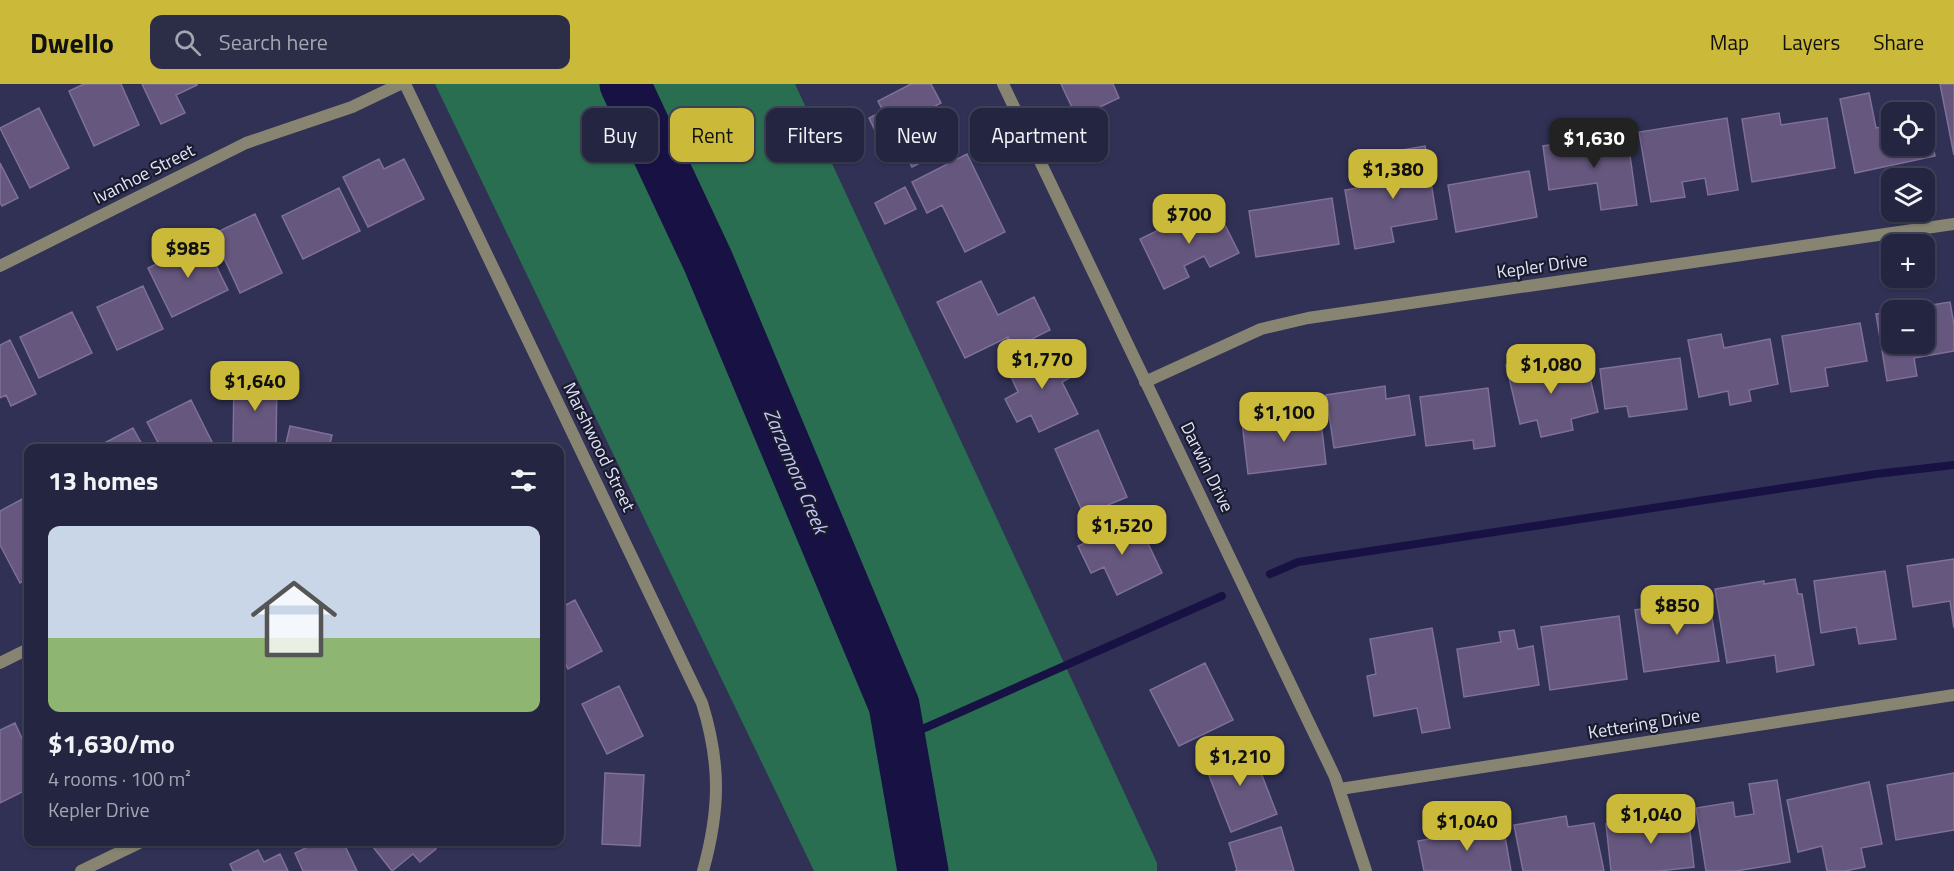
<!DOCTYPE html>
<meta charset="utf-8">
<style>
body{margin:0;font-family:"Titillium Web",sans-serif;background:#2c2d47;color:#f1f3f6;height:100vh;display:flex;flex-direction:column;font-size:22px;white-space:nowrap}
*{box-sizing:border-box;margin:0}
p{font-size:20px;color:#a3a5b1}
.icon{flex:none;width:33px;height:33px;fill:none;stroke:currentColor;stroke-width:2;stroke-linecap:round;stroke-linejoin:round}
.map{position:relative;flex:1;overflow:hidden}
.panel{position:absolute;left:24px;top:360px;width:540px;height:402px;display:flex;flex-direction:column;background:#242540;border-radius:12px;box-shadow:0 2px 4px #0004,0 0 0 2px #414259}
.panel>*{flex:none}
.top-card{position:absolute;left:582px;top:24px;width:570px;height:54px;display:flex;gap:12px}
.fabs{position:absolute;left:1881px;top:18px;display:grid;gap:12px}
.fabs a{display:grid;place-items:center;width:54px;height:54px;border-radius:12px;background:#242540;box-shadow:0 2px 4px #0004,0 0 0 2px #414259;font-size:30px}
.price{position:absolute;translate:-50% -51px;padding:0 14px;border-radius:12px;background:#cbba39;color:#111;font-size:20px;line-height:39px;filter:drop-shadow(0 2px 3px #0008)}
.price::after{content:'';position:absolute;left:50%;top:36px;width:18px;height:14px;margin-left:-9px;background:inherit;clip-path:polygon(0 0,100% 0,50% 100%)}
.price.active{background:#222;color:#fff}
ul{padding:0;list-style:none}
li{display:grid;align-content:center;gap:12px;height:318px;padding:0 24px}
li span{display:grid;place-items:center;height:186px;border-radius:12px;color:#555}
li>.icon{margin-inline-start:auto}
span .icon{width:108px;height:108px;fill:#fffc;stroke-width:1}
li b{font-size:26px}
h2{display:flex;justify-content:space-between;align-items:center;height:72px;padding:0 24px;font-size:26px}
.tag{padding:0 21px;border-radius:12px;background:#242540;box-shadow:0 2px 4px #0004,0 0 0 2px #414259;font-size:21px;line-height:54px}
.tag.active{background:#cbba39;color:#111}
header{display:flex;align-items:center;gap:36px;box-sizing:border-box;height:84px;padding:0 30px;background:#cbba39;color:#111}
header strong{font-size:28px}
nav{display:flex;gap:33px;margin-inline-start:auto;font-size:21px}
.search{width:420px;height:54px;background:#2c2d47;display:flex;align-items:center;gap:15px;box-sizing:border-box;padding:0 21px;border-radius:12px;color:#a3a5b1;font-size:22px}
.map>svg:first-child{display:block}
.green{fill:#296e50}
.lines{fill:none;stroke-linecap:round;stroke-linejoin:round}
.stream{stroke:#181244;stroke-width:8}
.river{stroke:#181244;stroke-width:51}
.building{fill:#66577e;stroke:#7f7099;stroke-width:1.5}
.street{stroke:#878571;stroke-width:12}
.labels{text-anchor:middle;stroke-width:4.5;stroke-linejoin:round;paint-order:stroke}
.street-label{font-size:18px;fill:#e2e4fc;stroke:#1a1b2c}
.water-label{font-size:20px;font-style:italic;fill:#c1c4f8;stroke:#1a1b2c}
</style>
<header>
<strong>Dwello</strong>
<div class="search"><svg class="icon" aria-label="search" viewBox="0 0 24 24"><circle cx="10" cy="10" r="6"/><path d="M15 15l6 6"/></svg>Search here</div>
<nav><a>Map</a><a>Layers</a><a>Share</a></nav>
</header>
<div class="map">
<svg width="1954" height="787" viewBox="0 0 1954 787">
<rect width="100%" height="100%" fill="#303155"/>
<path class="green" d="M 435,0 L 795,0 L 1157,779 L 1157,787 L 814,787 Z"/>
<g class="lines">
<path class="stream" d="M 1270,490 L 1298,478 L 1876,390 L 1954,381
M 900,655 L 1222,512"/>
<path class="river" d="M 625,0 L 708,177 L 894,621 L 923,787"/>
</g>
<path class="building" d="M 84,0 L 121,0 L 139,41 L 94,62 L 69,7 Z
M 142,0 L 197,0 L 197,1 L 176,11 L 185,29 L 161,40 Z
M 911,0 L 931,0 L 941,19 L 933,23 L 952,63 L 912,83 L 905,69 L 890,77 L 869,34 L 883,27 L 878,17 Z
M 1061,0 L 1113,0 L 1119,14 L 1077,34 Z
M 1940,0 L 1954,0 L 1954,71 Z
M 1869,9 L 1876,44 L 1892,41 L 1892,62 L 1924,62 L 1924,34 L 1927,33 L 1935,72 L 1855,89 L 1840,15 Z
M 39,24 L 69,84 L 30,104 L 0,44 Z
M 1779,29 L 1781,41 L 1827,34 L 1835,84 L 1752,98 L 1742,35 Z
M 1727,34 L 1738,106 L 1708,111 L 1705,94 L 1682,98 L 1685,113 L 1651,118 L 1639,48 Z
M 1627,50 L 1637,121 L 1601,126 L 1597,99 L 1549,106 L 1543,62 Z
M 1425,62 L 1437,135 L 1391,143 L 1394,158 L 1355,165 L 1345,106 L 1394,98 L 1389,68 Z
M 967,70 L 1005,148 L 965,168 L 942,121 L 927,129 L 912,98 Z
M 379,75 L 384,85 L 404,75 L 424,115 L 368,143 L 343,93 Z
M 0,79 L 18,114 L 2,122 L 0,119 Z
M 1529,87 L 1537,133 L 1456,148 L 1448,101 Z
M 905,103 L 916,125 L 885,140 L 875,119 Z
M 339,104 L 360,147 L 303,175 L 282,132 Z
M 1332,114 L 1339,160 L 1256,173 L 1249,127 Z
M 1214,119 L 1239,169 L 1210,183 L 1204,172 L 1184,182 L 1189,193 L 1164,205 L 1140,155 Z
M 255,130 L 282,189 L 240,209 L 213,150 Z
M 204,157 L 228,206 L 172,233 L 148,184 Z
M 981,197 L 998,231 L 1034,213 L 1050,246 L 1014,264 L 1008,253 L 965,274 L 937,218 Z
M 143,202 L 163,245 L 117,266 L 97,223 Z
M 1950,218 L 1954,241 L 1954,267 L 1914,274 L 1917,292 L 1887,297 L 1876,230 L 1892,228 L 1892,260 L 1924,260 L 1924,226 L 1899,226 Z
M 72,228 L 92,269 L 39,294 L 20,253 Z
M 1860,239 L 1867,277 L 1825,284 L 1828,302 L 1791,308 L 1782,252 Z
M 1721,250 L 1724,264 L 1770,255 L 1778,300 L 1749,306 L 1751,317 L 1730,321 L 1728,307 L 1699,313 L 1688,256 Z
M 10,256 L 36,310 L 11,322 L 6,311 L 0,314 L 0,261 Z
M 1058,262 L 1073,292 L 1062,298 L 1078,330 L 1039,348 L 1031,331 L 1017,338 L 1005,315 L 1018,308 L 1008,286 Z
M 1543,273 L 1547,290 L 1587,281 L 1598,328 L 1571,335 L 1573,346 L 1541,353 L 1537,336 L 1520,340 L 1506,281 Z
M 1680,274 L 1687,325 L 1629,333 L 1627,322 L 1605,325 L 1600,285 Z
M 234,292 L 277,293 L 276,363 L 233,364 Z
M 1385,302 L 1386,315 L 1409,311 L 1415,351 L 1334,364 L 1326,311 Z
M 1488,304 L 1495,362 L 1474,365 L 1473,356 L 1426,362 L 1420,313 Z
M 191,316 L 215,364 L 161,364 L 147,338 Z
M 1320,329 L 1326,380 L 1248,390 L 1242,338 Z
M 290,342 L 332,351 L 329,364 L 285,364 Z
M 133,344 L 144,364 L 95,364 Z
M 1098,346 L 1127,413 L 1084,431 L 1055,365 Z
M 28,412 L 28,494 L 20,499 L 0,461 L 0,427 Z
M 1136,434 L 1162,489 L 1117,511 L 1104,483 L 1091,489 L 1078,462 Z
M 1954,475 L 1954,544 L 1950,517 L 1913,523 L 1907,482 Z
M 1885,487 L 1896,555 L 1859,560 L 1856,543 L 1821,549 L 1814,497 Z
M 1795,495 L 1798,510 L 1802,510 L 1814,581 L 1777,588 L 1775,571 L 1727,579 L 1715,505 L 1764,497 L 1764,500 Z
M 1709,515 L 1719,577 L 1644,588 L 1635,526 Z
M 575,516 L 602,567 L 568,585 L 560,568 L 560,524 Z
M 1619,532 L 1627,595 L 1550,606 L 1541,543 Z
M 1432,544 L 1450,644 L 1422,649 L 1417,624 L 1374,632 L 1367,592 L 1376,590 L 1370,555 Z
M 1514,546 L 1518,565 L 1533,562 L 1539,601 L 1464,613 L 1457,565 L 1501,558 L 1499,548 Z
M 1205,579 L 1233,636 L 1179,662 L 1150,606 Z
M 619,602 L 643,652 L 607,670 L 582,620 Z
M 15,639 L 28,668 L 28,705 L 0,719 L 0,646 Z
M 1249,658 L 1277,730 L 1231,748 L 1203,676 Z
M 605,689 L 644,691 L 640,762 L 602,760 Z
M 1954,689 L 1954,746 L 1896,756 L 1887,701 Z
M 1777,696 L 1790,778 L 1736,787 L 1706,787 L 1696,724 L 1733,718 L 1735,733 L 1754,730 L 1749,700 Z
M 1869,698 L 1882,760 L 1861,764 L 1865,783 L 1845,787 L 1827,787 L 1822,762 L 1798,768 L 1787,716 Z
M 1688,730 L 1694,783 L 1659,787 L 1611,787 L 1606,740 Z
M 1566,732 L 1568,743 L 1594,739 L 1604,787 L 1523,787 L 1514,741 Z
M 1503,741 L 1511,787 L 1424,787 L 1418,757 Z
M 1281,743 L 1294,787 L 1235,787 L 1237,786 L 1229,759 Z
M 318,758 L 343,758 L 357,787 L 303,787 L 295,769 Z
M 369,758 L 430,758 L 436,765 L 420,778 L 413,770 L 392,787 Z
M 258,766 L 264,778 L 280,770 L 288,787 L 233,787 L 230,780 Z"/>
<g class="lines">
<path class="street" d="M 405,0 L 702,619 C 721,680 720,726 703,787
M 1003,0 L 1335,693 L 1366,787
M 0,182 L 246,59 L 352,23 L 400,0
M 1145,298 L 1261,245 L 1308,234 L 1954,140
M 0,579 L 28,565
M 1340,705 L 1954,611
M 81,787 L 141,758"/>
</g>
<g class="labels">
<g class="street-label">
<text transform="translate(144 90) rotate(-27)" y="6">Ivanhoe Street</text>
<text transform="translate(1542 182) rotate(-8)" y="6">Kepler Drive</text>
<text transform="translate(599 363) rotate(64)" y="6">Marshwood Street</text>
<text transform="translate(1207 383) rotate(64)" y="6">Darwin Drive</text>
<text transform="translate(1644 640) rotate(-9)" y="6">Kettering Drive</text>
</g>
<g class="water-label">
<text transform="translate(796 387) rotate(67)" y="7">Zarzamora Creek</text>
</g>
</g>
</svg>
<div class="fabs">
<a><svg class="icon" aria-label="locate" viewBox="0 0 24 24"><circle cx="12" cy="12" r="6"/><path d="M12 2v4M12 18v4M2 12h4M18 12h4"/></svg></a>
<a><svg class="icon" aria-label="layers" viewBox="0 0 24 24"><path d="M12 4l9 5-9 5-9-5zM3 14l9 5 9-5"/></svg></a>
<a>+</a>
<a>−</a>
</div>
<b class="price active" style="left:1594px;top:85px">$1,630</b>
<b class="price" style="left:1393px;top:116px">$1,380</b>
<b class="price" style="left:1189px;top:161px">$700</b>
<b class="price" style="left:188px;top:195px">$985</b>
<b class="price" style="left:1042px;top:306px">$1,770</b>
<b class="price" style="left:1551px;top:311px">$1,080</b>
<b class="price" style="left:255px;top:328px">$1,640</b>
<b class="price" style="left:1284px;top:359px">$1,100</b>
<b class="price" style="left:1122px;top:472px">$1,520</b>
<b class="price" style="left:1677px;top:552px">$850</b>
<b class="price" style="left:1240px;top:703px">$1,210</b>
<b class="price" style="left:1651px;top:761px">$1,040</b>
<b class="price" style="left:1467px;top:768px">$1,040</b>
<div class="top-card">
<a class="tag">Buy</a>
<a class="tag active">Rent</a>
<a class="tag">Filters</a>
<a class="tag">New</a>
<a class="tag">Apartment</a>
</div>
<section class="panel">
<h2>13 homes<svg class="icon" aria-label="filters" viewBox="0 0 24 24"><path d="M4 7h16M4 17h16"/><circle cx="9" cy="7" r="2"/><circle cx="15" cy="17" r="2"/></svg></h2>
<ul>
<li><span style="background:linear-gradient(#c9d6e8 60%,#8fb573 0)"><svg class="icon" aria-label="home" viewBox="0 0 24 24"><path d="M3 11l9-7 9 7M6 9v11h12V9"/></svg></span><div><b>$1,630/mo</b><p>4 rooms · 100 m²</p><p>Kepler Drive</p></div></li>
</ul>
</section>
</div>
